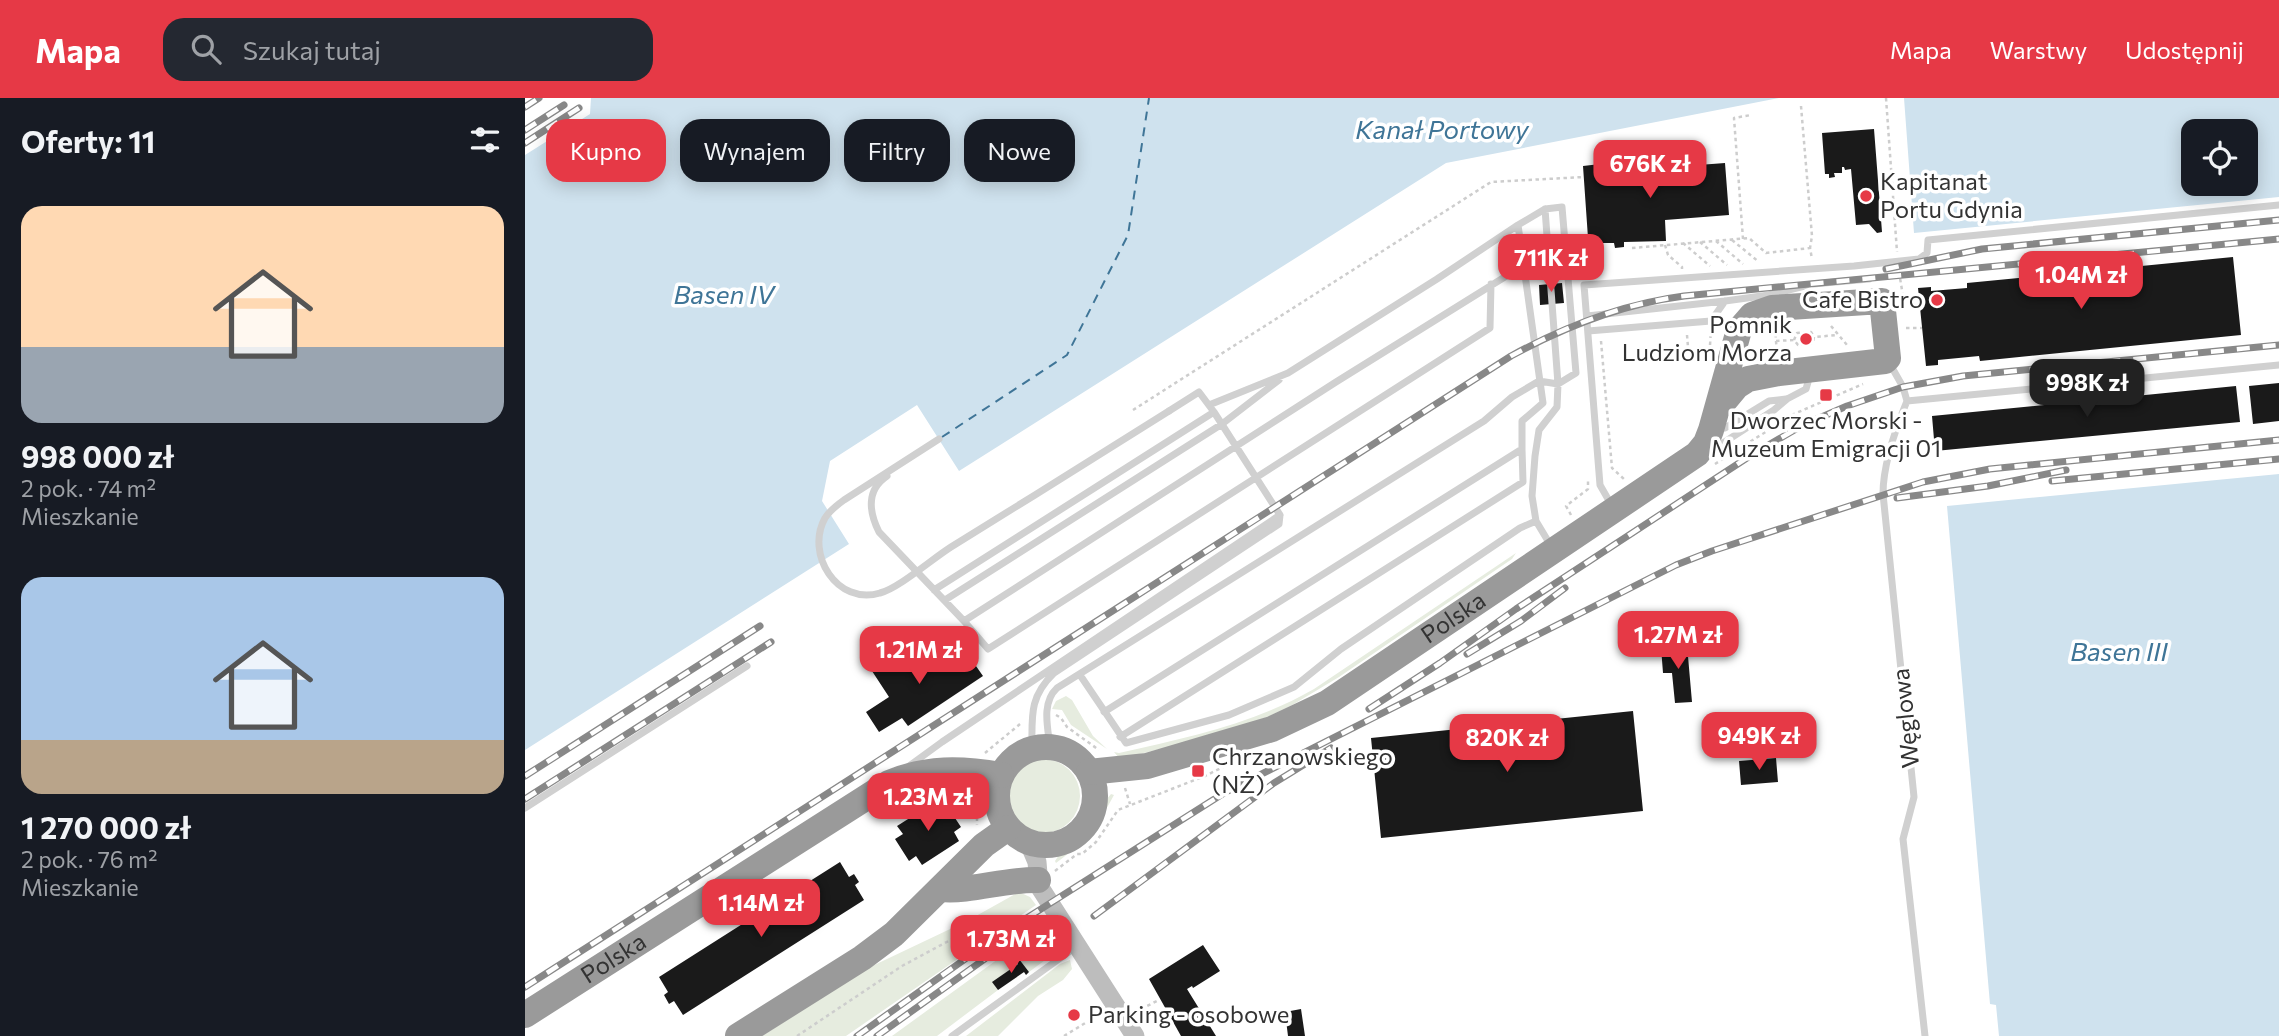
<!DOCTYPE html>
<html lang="pl">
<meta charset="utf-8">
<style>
body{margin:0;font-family:Commissioner,sans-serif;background:#242831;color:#f1f3f6;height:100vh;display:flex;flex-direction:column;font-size:26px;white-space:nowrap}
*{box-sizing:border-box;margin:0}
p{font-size:23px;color:#9ea1a6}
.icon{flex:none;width:38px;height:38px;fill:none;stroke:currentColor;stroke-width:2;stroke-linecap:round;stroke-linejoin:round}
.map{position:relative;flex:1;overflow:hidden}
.panel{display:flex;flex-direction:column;background:#171b24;width:525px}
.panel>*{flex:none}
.banner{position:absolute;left:21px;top:21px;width:665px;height:63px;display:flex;gap:14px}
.fabs{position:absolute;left:1656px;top:21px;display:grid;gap:14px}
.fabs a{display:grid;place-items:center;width:77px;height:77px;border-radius:14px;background:#171b24;box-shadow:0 4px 18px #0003;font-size:35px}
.price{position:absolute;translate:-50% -60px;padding:0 16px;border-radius:14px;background:#e63946;color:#fff;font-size:23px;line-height:46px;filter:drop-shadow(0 2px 4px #0008)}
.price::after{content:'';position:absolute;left:50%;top:42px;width:21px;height:16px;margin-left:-10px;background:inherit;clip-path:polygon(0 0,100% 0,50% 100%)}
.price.current{background:#222;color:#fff}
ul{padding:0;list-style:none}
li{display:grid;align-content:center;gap:14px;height:371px;padding:0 21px}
li span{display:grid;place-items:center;height:217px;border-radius:21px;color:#555}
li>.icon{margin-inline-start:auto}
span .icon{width:126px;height:126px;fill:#fffc;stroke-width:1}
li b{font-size:30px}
h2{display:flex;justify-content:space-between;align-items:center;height:84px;padding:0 21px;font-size:30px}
.tag{padding:0 24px;border-radius:21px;background:#171b24;box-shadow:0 4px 18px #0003;font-size:24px;line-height:63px}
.tag.current{background:#e63946;color:#fff}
header{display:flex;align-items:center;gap:42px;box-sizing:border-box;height:98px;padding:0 35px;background:#e63946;color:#fff}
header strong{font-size:33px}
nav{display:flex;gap:38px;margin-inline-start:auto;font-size:24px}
.search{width:490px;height:63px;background:#242831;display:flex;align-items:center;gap:18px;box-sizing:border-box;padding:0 24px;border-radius:21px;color:#9ea1a6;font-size:26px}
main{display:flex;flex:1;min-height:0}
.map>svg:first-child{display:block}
.green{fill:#e6ecdf}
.water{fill:#cfe2ee;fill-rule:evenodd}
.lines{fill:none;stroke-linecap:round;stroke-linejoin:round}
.ferry{stroke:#3f7597;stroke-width:2;stroke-dasharray:9 7;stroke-linecap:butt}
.building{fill:#1a1a1a}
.path{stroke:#cdcdcd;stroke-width:2.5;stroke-dasharray:3.5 3.5;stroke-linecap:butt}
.lane{stroke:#d0d0d0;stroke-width:7}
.secondary{stroke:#bdbdbd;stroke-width:19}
.highway{stroke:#9a9a9a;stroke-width:26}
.rail-casing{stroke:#888;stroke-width:7}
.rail{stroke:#fff;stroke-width:4.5;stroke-dasharray:13;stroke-linecap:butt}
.lane-bridge{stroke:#d0d0d0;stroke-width:7}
.poi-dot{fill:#e63946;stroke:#fff;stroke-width:2.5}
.labels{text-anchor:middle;stroke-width:7;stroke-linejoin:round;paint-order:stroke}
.poi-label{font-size:24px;fill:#333;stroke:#fff;text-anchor:start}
.street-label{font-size:24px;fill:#333;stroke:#fff}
.water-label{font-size:26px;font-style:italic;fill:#3f7597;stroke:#fff}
</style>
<header>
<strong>Mapa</strong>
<div class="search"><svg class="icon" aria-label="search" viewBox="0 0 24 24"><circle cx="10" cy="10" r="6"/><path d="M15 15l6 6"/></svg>Szukaj tutaj</div>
<nav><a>Mapa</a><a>Warstwy</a><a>Udostępnij</a></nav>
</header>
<main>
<section class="panel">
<h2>Oferty: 11<svg class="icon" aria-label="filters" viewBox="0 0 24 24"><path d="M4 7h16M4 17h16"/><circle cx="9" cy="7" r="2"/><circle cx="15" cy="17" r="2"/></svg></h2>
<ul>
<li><span style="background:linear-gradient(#ffd9b3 65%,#9aa5b1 0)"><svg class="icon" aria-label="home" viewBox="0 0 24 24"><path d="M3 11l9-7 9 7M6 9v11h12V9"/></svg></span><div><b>998 000 zł</b><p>2 pok. · 74 m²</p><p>Mieszkanie</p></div></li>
<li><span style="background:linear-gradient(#a9c7e8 75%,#b9a48a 0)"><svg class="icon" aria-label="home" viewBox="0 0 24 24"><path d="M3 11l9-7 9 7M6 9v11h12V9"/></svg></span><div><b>1 270 000 zł</b><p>2 pok. · 76 m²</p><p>Mieszkanie</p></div></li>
</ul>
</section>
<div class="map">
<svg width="1754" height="938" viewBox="0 0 1754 938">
<rect width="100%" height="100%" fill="#fff"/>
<path class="green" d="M 991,455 L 987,461 L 814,579 L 769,606 L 745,618 L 687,638 L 595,661 L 589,654 L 594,655 C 664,639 726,627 789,591 Z
M 541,598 L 547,602 L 568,638 L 582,651 L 546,627 L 537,612 L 527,611 L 531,603 Z
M481 698a37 37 0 1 1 74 0a37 37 0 1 1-74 0Z
M 586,696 L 589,697 C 573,727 559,745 531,765 L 530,763 L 534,757 L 552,744 L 566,729 L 576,708 Z
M 494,794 L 505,799 L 511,807 L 321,938 L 237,938 L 343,870 L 442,823 Z
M 520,827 L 533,849 L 531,854 L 504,874 L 494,861 L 493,866 L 468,884 L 473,892 L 412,938 L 367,938 Z
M 545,862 L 547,871 L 538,882 L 513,898 L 473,938 L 441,938 L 535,866 Z"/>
<path class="water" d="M 66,0 L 1254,0 L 921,65 L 434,373 L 392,307 L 305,363 L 297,403 L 324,446 L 0,652 L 0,57 L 65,16 Z
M 1379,0 L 1754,0 L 1754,99 L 1389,135 ZM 1668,33 L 1720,33 L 1720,86 L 1668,86 Z
M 1754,376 L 1754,938 L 1474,938 L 1471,907 L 1465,906 L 1422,408 Z"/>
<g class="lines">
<path class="ferry" d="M 417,339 L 542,257 L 603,137 L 624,0"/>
</g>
<path class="building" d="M 1349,31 L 1357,134 L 1352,135 L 1344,126 L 1331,127 L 1326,71 L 1320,72 L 1319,69 L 1317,69 L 1317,75 L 1309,75 L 1310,79 L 1304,80 L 1304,76 L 1300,76 L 1297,35 Z
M 1084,65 L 1093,65 L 1094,73 L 1200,65 L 1204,117 L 1140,122 L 1141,143 L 1099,144 L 1099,149 L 1090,150 L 1089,145 L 1066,145 L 1063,140 L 1058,68 Z
M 1708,159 L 1716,237 L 1455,263 L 1454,258 L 1413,262 L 1413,267 L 1401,268 L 1393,190 L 1406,189 L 1406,193 L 1442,190 L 1442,185 Z
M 1037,185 L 1039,205 L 1015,207 L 1014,187 Z
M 1754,285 L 1754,323 L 1728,326 L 1724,288 Z
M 1711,288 L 1715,324 L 1410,353 L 1407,318 Z
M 389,546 L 406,573 L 439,551 L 458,578 L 383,628 L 377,620 L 354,634 L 341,614 L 364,599 L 347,573 Z
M 1162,547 L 1167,604 L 1150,605 L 1147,575 L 1138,575 L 1136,549 Z
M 1108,613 L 1118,713 L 856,740 L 846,640 Z
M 1251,660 L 1253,684 L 1216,687 L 1214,663 Z
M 410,704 L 415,712 L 422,708 L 436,729 L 429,734 L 434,743 L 397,767 L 391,758 L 384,763 L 370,741 L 378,736 L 372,728 Z
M 315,764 L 324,779 L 329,776 L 334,784 L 330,787 L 339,802 L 158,917 L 149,903 L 144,906 L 139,897 L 143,894 L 134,879 Z
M 678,847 L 695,873 L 668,890 L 667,888 L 662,891 L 691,938 L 656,938 L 624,881 Z
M 494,861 L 504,874 L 501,877 L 499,874 L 473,892 L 467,884 L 493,866 L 491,863 Z
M 776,911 L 780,938 L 763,938 L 760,914 Z"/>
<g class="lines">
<path class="path" d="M 1361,0 L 1372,154
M 1276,8 L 1287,138 L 1285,150
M 1218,141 L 1209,20 L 1226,17
M 1207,142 L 1234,164
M 1191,143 L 1218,166
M 1175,144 L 1202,167
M 1158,145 L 1185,168
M 1140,147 L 1143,157 L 1157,169 L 1157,171
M 1107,150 L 1224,140 L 1241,155 L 1285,150 L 1287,161
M 1374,174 L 1378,198
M 1306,228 L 1322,247
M 1250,229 L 1252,257
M 1381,230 L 1397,230
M 1162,237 L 1163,249
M 1269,242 L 1272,235 L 1286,234 L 1289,239
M 1076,243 L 1087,370 L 1099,381
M 1251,243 L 1269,242 L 1273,247 L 1288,245 L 1289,239 L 1313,237
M 1185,247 L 1186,233
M 608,312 L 966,84 L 1059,79
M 1190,366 L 1269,316 L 1338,286
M 1046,417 L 1041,408 L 1063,391 L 1063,383
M 531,617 L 536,620 L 542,629 L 574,652
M 460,655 L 495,626
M 600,690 L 605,706
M 448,692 L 452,713 L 452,727
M 530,773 L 552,756 L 557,756 L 571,744 L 593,712 L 680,678 L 704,666
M 616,911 L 632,903
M 272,938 L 377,868 L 470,818
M 539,938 L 575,916"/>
<path class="lane" d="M 993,127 L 1020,111 L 1033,286 L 1032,309 L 1014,332 L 1010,358 L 1007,398 L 1011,423 L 1026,448
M 1062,218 L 1200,203 L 1244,197 L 1288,186 L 1344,181
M 1063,233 L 1186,223 L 1200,203
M 1365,266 L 1378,289 L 1382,303
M 1382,303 C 1370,332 1358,366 1358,396 L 1389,699 L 1378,741 L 1400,938
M 1382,303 L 1754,267
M 1193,331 L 1200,330 L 1244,303 L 1261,301
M 1185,346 L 1195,347 L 1249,312 L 1262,301 L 1281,291 L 1285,277
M 362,378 C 341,392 344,414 354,434 L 439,523 L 811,284 L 999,167
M 1087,408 L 1075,387 L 1059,187 L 1329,168 L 1394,161 L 1402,155 L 1403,142 L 1754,107
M 409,492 L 689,314
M 420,502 L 697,326 L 754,282
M 439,523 L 463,551 L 965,230 L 966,186
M 555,577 L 601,645 L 704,617 L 769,589 L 816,551 L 995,430 L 1011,423
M 579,614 L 997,351 L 997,323 L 1018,305 L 993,127 L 912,181 L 763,275 L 684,307
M 595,639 L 998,384 L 997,351
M 525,649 C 523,630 516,605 532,590 L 959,323 L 987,299 L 1014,283 L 1033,286 L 1051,275 L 1037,109 L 1020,111
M 507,651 C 507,618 504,599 529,575 L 754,426 L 755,417 L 689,314 L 674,294 L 644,313
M 384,668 L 417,644 L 755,417
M 0,710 L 222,568
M 427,938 L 552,848"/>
<path class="secondary" d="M 504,745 L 512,764 L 514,788 L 610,938"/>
<g class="highway">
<circle cx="521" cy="698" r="49"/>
<path id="s1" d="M 564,674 L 622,668 L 686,649 L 747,631 L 802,605 L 1172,356 L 1181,345 L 1186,332 L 1214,232 L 1227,217 L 1247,210 L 1357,203 L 1363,260 L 1360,263 L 1254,275 L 1223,281 L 1212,288 L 1192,312"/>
<path d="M 415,791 C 447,794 479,781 513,782"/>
<path id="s2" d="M 0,917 L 364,685 C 402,669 436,670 476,677"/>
<path d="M 213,938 L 337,860 L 369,836 L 459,747 L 483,730"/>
</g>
<g class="rail-casing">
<path id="rail" d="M 0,9 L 14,0
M 0,32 L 39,7
M 0,45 L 54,10
M 1361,171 L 1457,151 L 1754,122
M 1527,383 L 1754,361
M 1372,400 L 1463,388 L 1541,372
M 942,556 L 996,523 L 1040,490
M 844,611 L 915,565 L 991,511 L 1228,356 L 1278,327 L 1322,308 L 1378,289 L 1438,278 L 1754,247
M 0,678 L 235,528
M 0,701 L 246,544
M 569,818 L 749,685 L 806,650
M 0,889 L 986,258 C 1041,228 1097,206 1159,198 L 1754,141
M 332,938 L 464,844 L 699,695 L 1151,467 L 1187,453 L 1398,384 L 1465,371 L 1754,342
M 352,938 L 489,840"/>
</g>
<use href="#rail" class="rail"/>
<path class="lane-bridge" d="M 414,341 L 319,402 C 312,407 305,412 300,420 C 280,456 312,508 355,495 C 374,490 407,461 426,449 C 499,404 571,359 644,313"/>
</g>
<g class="poi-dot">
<circle cx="1341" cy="98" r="7"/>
<circle cx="1412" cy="202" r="7"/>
<circle cx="1281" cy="241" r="7"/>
<rect x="1294" y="290" width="14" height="14" rx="3.5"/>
<rect x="666" y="666" width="14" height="14" rx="3.5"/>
<circle cx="549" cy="917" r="7"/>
</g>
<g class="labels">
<g class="poi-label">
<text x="1355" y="92">Kapitanat<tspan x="1355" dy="28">Portu Gdynia</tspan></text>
<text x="1398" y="210" text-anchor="end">Cafe Bistro</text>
<text x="1267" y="235" text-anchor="end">Pomnik<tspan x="1267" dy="28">Ludziom Morza</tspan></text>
<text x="1301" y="331" text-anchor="middle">Dworzec Morski -<tspan x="1301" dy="28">Muzeum Emigracji 01</tspan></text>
<text x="687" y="667">Chrzanowskiego<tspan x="687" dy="28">(NŻ)</tspan></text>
<text x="563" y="925">Parking - osobowe</text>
</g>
<g class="street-label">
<text dy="8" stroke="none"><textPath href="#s1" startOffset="402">Polska</textPath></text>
<text transform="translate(1381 620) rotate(-96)" y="8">Węglowa</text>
<text dy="8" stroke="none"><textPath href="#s2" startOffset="105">Polska</textPath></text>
</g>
<g class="water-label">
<text x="917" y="41">Kanał Portowy</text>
<text x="199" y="206">Basen IV</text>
<text x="1594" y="563">Basen III</text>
</g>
</g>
</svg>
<div class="fabs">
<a><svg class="icon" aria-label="locate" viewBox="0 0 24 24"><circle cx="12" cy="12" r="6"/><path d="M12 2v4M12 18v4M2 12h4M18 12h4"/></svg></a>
</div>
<b class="price" style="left:1125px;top:102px">676K zł</b>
<b class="price" style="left:1026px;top:196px">711K zł</b>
<b class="price" style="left:1556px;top:213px">1.04M zł</b>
<b class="price current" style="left:1562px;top:321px">998K zł</b>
<b class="price" style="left:1153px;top:573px">1.27M zł</b>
<b class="price" style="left:394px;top:588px">1.21M zł</b>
<b class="price" style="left:1234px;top:674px">949K zł</b>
<b class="price" style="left:982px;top:676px">820K zł</b>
<b class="price" style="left:403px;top:735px">1.23M zł</b>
<b class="price" style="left:236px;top:841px">1.14M zł</b>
<b class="price" style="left:486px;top:877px">1.73M zł</b>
<div class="banner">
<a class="tag current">Kupno</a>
<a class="tag">Wynajem</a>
<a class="tag">Filtry</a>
<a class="tag">Nowe</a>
</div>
</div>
</main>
